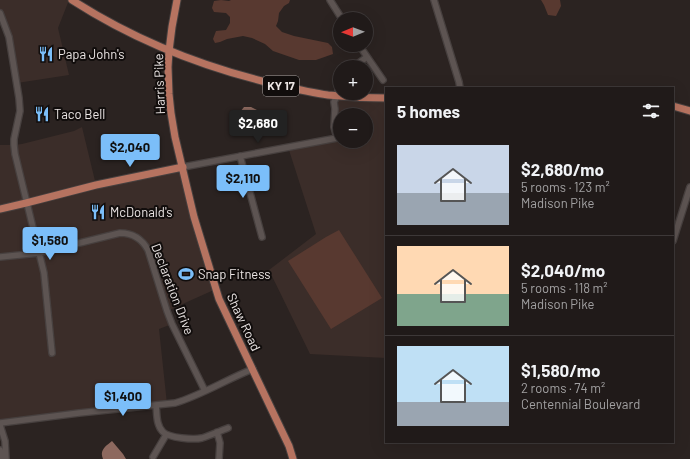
<!DOCTYPE html>
<meta charset="utf-8">
<style>
body{margin:0;font-family:Barlow,sans-serif;background:#282322;color:#f1f3f6;height:100vh;display:flex;flex-direction:column;font-size:15px;white-space:nowrap}
*{box-sizing:border-box;margin:0}
p{font-size:13px;color:#a2a1a2}
.icon{flex:none;width:22px;height:22px;fill:none;stroke:currentColor;stroke-width:2;stroke-linecap:round;stroke-linejoin:round}
.map{position:relative;flex:1;overflow:hidden}
.side{position:absolute;left:385px;top:87px;width:289px;height:356px;display:flex;flex-direction:column;background:#201a19;border-radius:0px;box-shadow:0 4px 16px #0002,0 0 0 1px #3d3838}
.side>*{flex:none}
.needle{width:26px;rotate:269deg}
.fabs{position:absolute;left:333px;top:12px;display:grid;gap:8px}
.fabs a{display:grid;place-items:center;width:40px;height:40px;border-radius:50%;background:#201a19;box-shadow:0 4px 16px #0002,0 0 0 1px #3d3838;font-size:20px}
.price{position:absolute;translate:-50% -34px;padding:0 9px;border-radius:4px;background:#7bbef9;color:#111;font-size:13px;line-height:26px;filter:drop-shadow(0 1px 2px #0008)}
.price::after{content:'';position:absolute;left:50%;top:24px;width:12px;height:9px;margin-left:-6px;background:inherit;clip-path:polygon(0 0,100% 0,50% 100%)}
.price.current{background:#222;color:#fff}
ul{padding:0;list-style:none}
li{display:flex;align-items:center;gap:12px;height:100px;padding:0 12px}
li+li{border-top:1px solid #3d3838}
li span{display:grid;place-items:center;flex:none;width:112px;height:80px;border-radius:0px;color:#555}
li>.icon{margin-inline-start:auto}
span .icon{width:48px;height:48px;fill:#fffc;stroke-width:1}
li b{font-size:17px}
h2{display:flex;justify-content:space-between;align-items:center;height:48px;padding:0 12px;font-size:17px}
.map>svg:first-child{display:block}
.built{fill:#3b2d29;fill-rule:evenodd}
.green{fill:#583930}
.water{fill:#8d695f}
.lines{fill:none;stroke-linecap:round;stroke-linejoin:round}
.minor-casing{stroke:#47403f;stroke-width:8}
.major-casing{stroke:#47403f;stroke-width:9}
.minor{stroke:#5d5452;stroke-width:5.5}
.major{stroke:#b67360;stroke-width:7}
.labels{text-anchor:middle;stroke-width:4;stroke-linejoin:round;paint-order:stroke}
.shield{fill:#110d0c;stroke:#aaa4a3;stroke-width:1}
.shield-label{font-size:12px;font-weight:bold;fill:#ebe5e4}
.poi-label{font-size:13px;fill:#ebe5e4;stroke:#110d0c;text-anchor:start}
.street-label{font-size:13px;fill:#ebe5e4;stroke:#110d0c}
</style>
<div class="map">
<svg width="690" height="459" viewBox="0 0 690 459">
<rect width="100%" height="100%" fill="#2b2321"/>
<path class="built" d="M 0,0 L 69,0 L 58,28 L 69,75 L 17,83 L 9,37 L 0,13 Z
M 337,96 L 386,98 L 386,358 L 310,354 L 269,270 L 316,234 L 288,147 L 337,138 L 334,127 ZM 340,115 L 366,115 L 366,141 L 340,141 Z
M 82,127 L 96,185 L 183,167 L 216,289 L 167,311 L 172,324 L 159,329 L 167,404 L 0,423 L 0,145 L 14,145 L 22,144 L 74,131 Z"/>
<path class="green" d="M 221,0 L 229,1 L 231,0 L 290,0 L 289,3 L 284,6 L 279,13 L 278,21 L 276,26 L 282,32 L 294,36 L 328,43 L 332,47 L 333,54 L 316,60 L 299,60 L 273,51 L 265,44 L 252,38 L 243,36 L 227,39 L 220,42 L 215,43 L 213,39 L 216,31 L 226,30 L 230,23 L 230,17 L 226,13 L 214,12 L 212,8 L 214,1 Z
M 541,0 L 560,0 L 561,6 L 556,16 L 548,15 L 544,5 Z
M 339,230 L 382,298 L 331,329 L 288,261 L 326,237 Z"/>
<path class="water" d="M 244,107 L 251,107 L 257,110 L 259,115 L 254,125 L 249,125 L 242,123 L 240,112 Z
M 112,441 L 123,454 L 126,459 L 103,459 C 99,450 106,446 112,441 Z"/>
<g class="lines">
<g class="minor-casing">
<path id="minor" d="M 330,0 L 342,19
M 434,0 L 459,82 L 460,88
M 0,13 L 9,37 L 19,98 L 20,111 L 14,139 L 14,145 L 15,154 L 44,273 L 52,353
M 359,45 L 383,80
M 353,67 L 367,57
M 240,156 L 249,189 L 262,237
M 183,167 L 337,138 L 334,127 L 335,109 L 334,102 L 337,96 L 340,79
M 673,241 L 690,187
M 0,257 L 39,253 L 120,233 C 133,233 142,239 148,250 L 167,311 L 172,324 L 205,391
M 156,405 C 157,414 156,425 163,432 C 169,438 194,440 202,438 C 211,435 220,431 228,428
M 0,423 L 79,413 L 175,403 C 202,395 227,379 253,369
M 0,425 L 5,441 L 6,459
M 217,432 L 220,443 L 219,459
M 0,450 L 1,459
M 153,457 L 166,435"/>
</g>
<g class="major-casing">
<path id="major" d="M 72,0 C 131,38 195,64 262,81 C 284,86 306,92 328,95 C 347,97 367,98 386,98
M 177,0 L 172,27 L 169,51 L 168,67 L 169,94 L 171,113 L 175,137 L 194,217 L 219,299 L 278,423 L 289,446 L 293,459
M 673,106 L 690,111
M 0,209 L 26,203 L 96,185 L 183,167"/>
</g>
<use href="#minor" class="minor"/>
<use href="#major" class="major"/>
</g>
<defs>
<g id="restaurant-bare" transform="scale(1.2)"><path d="M-5-6h1v4h1v-4h1v4h1v-4h1v5L-1.5 .5V6h-2V.5L-5-1ZM5-6V6H3V1.5H1.5Q1.5-4 5-6Z" fill="#7bbef9" stroke="#110d0c" stroke-width="2.5" paint-order="stroke"/></g>
<g id="stadium-bare" transform="scale(1.2)"><path d="M0-5a6.5 5 0 1 0 0 10a6.5 5 0 1 0 0-10ZM-3.5-1.8h7v3.6h-7Z" fill="#7bbef9" stroke="#110d0c" stroke-width="2.5" paint-order="stroke"/></g>
</defs>
<g fill-rule="evenodd">
<use href="#restaurant-bare" x="46" y="54"/>
<use href="#restaurant-bare" x="42" y="114"/>
<use href="#restaurant-bare" x="98" y="212"/>
<use href="#stadium-bare" x="186" y="274"/>
</g>
<g class="labels">
<rect class="shield" x="263" y="76" width="36" height="20" rx="3"/>
<g class="shield-label">
<text x="281" y="90">KY 17</text>
</g>
<g class="poi-label">
<text x="58" y="59">Papa John's</text>
<text x="54" y="119">Taco Bell</text>
<text x="110" y="217">McDonald's</text>
<text x="198" y="279">Snap Fitness</text>
</g>
<g class="street-label">
<text transform="translate(159 84) rotate(-92)" y="5">Harris Pike</text>
<text transform="translate(173 289) rotate(69)" y="5">Declaration Drive</text>
<text transform="translate(244 322) rotate(65)" y="5">Shaw Road</text>
</g>
</g>
</svg>
<div class="fabs">
<a><svg class="needle" viewBox="-14 -14 28 28"><path d="M0-13l5 13h-10z" fill="#e53935"/><path d="M0 13l5-13h-10z" fill="#a2a1a2"/></svg></a>
<a>+</a>
<a>−</a>
</div>
<b class="price current" style="left:258px;top:144px">$2,680</b>
<b class="price" style="left:130px;top:168px">$2,040</b>
<b class="price" style="left:243px;top:199px">$2,110</b>
<b class="price" style="left:50px;top:261px">$1,580</b>
<b class="price" style="left:123px;top:417px">$1,400</b>
<section class="side">
<h2>5 homes<svg class="icon" aria-label="filters" viewBox="0 0 24 24"><path d="M4 7h16M4 17h16"/><circle cx="9" cy="7" r="2"/><circle cx="15" cy="17" r="2"/></svg></h2>
<ul>
<li><span style="background:linear-gradient(#c9d6e8 60%,#9aa5b1 0)"><svg class="icon" aria-label="home" viewBox="0 0 24 24"><path d="M3 11l9-7 9 7M6 9v11h12V9"/></svg></span><div><b>$2,680/mo</b><p>5 rooms · 123 m²</p><p>Madison Pike</p></div></li>
<li><span style="background:linear-gradient(#ffd9b3 60%,#7fa58c 0)"><svg class="icon" aria-label="home" viewBox="0 0 24 24"><path d="M3 11l9-7 9 7M6 9v11h12V9"/></svg></span><div><b>$2,040/mo</b><p>5 rooms · 118 m²</p><p>Madison Pike</p></div></li>
<li><span style="background:linear-gradient(#bfe0f5 70%,#9aa5b1 0)"><svg class="icon" aria-label="home" viewBox="0 0 24 24"><path d="M3 11l9-7 9 7M6 9v11h12V9"/></svg></span><div><b>$1,580/mo</b><p>2 rooms · 74 m²</p><p>Centennial Boulevard</p></div></li>
</ul>
</section>
</div>
